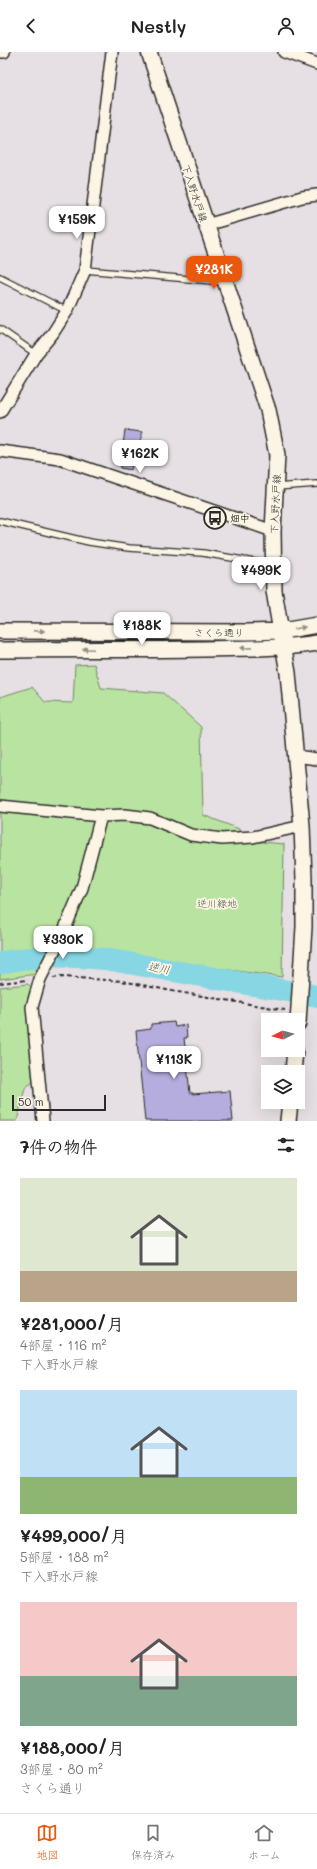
<!DOCTYPE html>
<html lang="ja">
<meta charset="utf-8">
<style>
body{margin:0;font-family:Mali,"Klee One",sans-serif;background:#f6f6f6;color:#222;height:100vh;display:flex;flex-direction:column;font-size:15px;white-space:nowrap}
*{box-sizing:border-box;margin:0}
p{font-size:13px;color:#767676}
.icon{flex:none;width:22px;height:22px;fill:none;stroke:currentColor;stroke-width:2;stroke-linecap:round;stroke-linejoin:round}
.map{position:relative;height:1069px;overflow:hidden}
.details{display:flex;flex-direction:column;background:#fff;flex:1}
.details>*{flex:none}
.needle{width:26px;rotate:264deg}
.fabs{position:absolute;left:261px;top:961px;display:grid;gap:8px}
.fabs a{display:grid;place-items:center;width:44px;height:44px;border-radius:0px;background:#fff;box-shadow:0 4px 16px #0002;font-size:20px}
.scale{position:absolute;left:12px;bottom:10px;width:94px;box-sizing:border-box;padding-left:4px;border:2px solid #2b2b2b;border-top:0;font-size:11px;line-height:14px;white-space:nowrap;color:#2b2b2b;-webkit-text-stroke:3px #fcf5e5;paint-order:stroke}
.price{position:absolute;translate:-50% -34px;padding:0 9px;border-radius:8px;background:#fff;color:#222;font-size:13px;line-height:26px;filter:drop-shadow(0 1px 2px #0008)}
.price::after{content:'';position:absolute;left:50%;top:24px;width:12px;height:9px;margin-left:-6px;background:inherit;clip-path:polygon(0 0,100% 0,50% 100%)}
.price.selected{background:#ea580c;color:#fff}
ul{padding:0;list-style:none}
li{display:grid;align-content:center;gap:8px;height:212px;padding:0 20px}
li span{display:grid;place-items:center;height:124px;border-radius:0px;color:#555}
li>.icon{margin-inline-start:auto}
span .icon{width:72px;height:72px;fill:#fffc;stroke-width:1}
li b{font-size:17px}
h2{display:flex;justify-content:space-between;align-items:center;height:48px;padding:0 20px;font-size:17px}
header{display:flex;justify-content:space-between;align-items:center;height:52px;padding:0 20px;background:#fff;font-size:18px;font-weight:600}
.tab-bar{display:flex;justify-content:space-around;align-items:center;height:56px;border-top:1px solid #e0e0e0;background:#fff;font-size:11px;color:#767676}
.tab-bar a{display:grid;justify-items:center;gap:2px}
.tab-bar .selected{color:#ea580c}
.map>svg:first-child{display:block}
.green{fill:#b9e3a0;stroke:#728766}
.lines{fill:none;stroke-linecap:round;stroke-linejoin:round}
.river{stroke:#86d6e3;stroke-width:22}
.building{fill:#b4adde;stroke:#2b2b2b}
.lane-casing{stroke:#2b2b2b;stroke-width:8}
.street-casing{stroke:#2b2b2b;stroke-width:14}
.secondary-casing{stroke:#2b2b2b;stroke-width:18}
.path{stroke:#2b2b2b;stroke-width:2;stroke-dasharray:4 3;stroke-linecap:butt}
.lane{stroke:#fcf5e5;stroke-width:5.5}
.street{stroke:#fcf5e5;stroke-width:11}
.secondary{stroke:#fcf5e5;stroke-width:15}
.oneway{fill:#949088}
.labels{text-anchor:middle;stroke-width:3.5;stroke-linejoin:round;paint-order:stroke}
.street-label{font-size:10px;fill:#2b2b2b;stroke:#fcf5e5}
.poi-label{font-size:10px;font-weight:bold;fill:#2b2b2b;stroke:#fcf5e5;text-anchor:start}
.park-label{font-size:10px;fill:#4e5948;stroke:#fcf5e5}
.water-label{font-size:11px;font-style:italic;fill:#425659;stroke:#fcf5e5}
</style>
<header><svg class="icon" aria-label="back" viewBox="0 0 24 24"><path d="M15 5l-7 7 7 7"/></svg>Nestly<svg class="icon" aria-label="person" viewBox="0 0 24 24"><circle cx="12" cy="8" r="4"/><path d="M4 21q1-7 8-7t8 7"/></svg></header>
<div class="map">
<svg width="317" height="1069" viewBox="0 0 317 1069">
<rect width="100%" height="100%" fill="#e6dfe3"/>
<filter id="ink" filterUnits="userSpaceOnUse"><feTurbulence type="fractalNoise" baseFrequency=".025" numOctaves="2"/><feDisplacementMap in="SourceGraphic" scale="8" xChannelSelector="R" yChannelSelector="G"/><feConvolveMatrix kernelMatrix="1 2 1 2 8 2 1 2 1" color-interpolation-filters="sRGB"/></filter>
<g filter="url(#ink)">
<path class="green" d="M 94,612 L 101,636 L 163,641 L 201,675 L 203,763 L 239,777 L 241,788 L 284,792 L 282,925 L 49,894 L 35,921 L 37,922 L 0,927 L 0,645 L 32,635 L 45,650 L 73,651 L 75,613 Z
M 28,932 L 31,935 L 28,955 L 34,1029 L 25,1036 L 17,1069 L 0,1069 L 0,935 Z"/>
<g class="lines">
<path class="river" d="M 0,911 C 37,903 67,903 105,907 L 317,944"/>
</g>
<path class="building" d="M 125,378 L 142,380 L 137,410 L 132,410 L 131,418 L 120,416 Z
M 174,970 L 175,975 L 186,973 L 187,986 L 184,986 L 190,1041 L 193,1041 L 193,1042 L 230,1039 L 233,1069 L 145,1069 L 136,979 L 151,977 L 151,972 Z"/>
<g class="lines">
<g class="lane-casing">
<path id="lane" d="M 85,218 L 224,230
M 0,225 L 67,259
M 0,277 L 36,302
M 276,435 L 317,432
M 0,469 L 89,490 L 129,496 L 203,501 L 273,513"/>
</g>
<g class="street-casing">
<path id="street" d="M 0,0 L 4,0
M 284,0 L 317,12
M 206,173 L 302,145 L 317,143
M 0,360 L 36,302 L 53,281 L 67,259 L 85,218 L 112,0
M 0,399 L 60,407 L 273,479
M 296,704 L 317,707
M 0,754 L 101,764 L 125,763 L 150,766 L 191,783 L 222,787 L 253,785 L 302,774
M 43,1069 L 32,955 L 40,927 L 63,881 L 82,836 L 101,764"/>
</g>
<g class="secondary-casing">
<path id="secondary" d="M 149,0 L 268,358 L 277,403 L 273,479 L 274,539 L 288,621 L 302,774 L 304,827 L 304,875 L 298,971
M 0,579 L 248,580 L 282,579 L 317,573
M 0,598 C 68,597 136,598 204,597 C 242,596 280,597 317,591
M 293,1020 L 295,998
M 288,1069 L 290,1050"/>
</g>
<path class="path" d="M 53,926 L 62,925 L 122,929 L 172,939 L 285,958
M 0,931 L 28,928"/>
<use href="#lane" class="lane"/>
<use href="#street" class="street"/>
<use href="#secondary" class="secondary"/>
</g>
<defs><path id="oneway-solid" d="M-6-.8H1V-3.2L6.5 0L1 3.2V.8H-6Z"/></defs>
<g class="oneway">
<use href="#oneway-solid" transform="translate(300 576) rotate(-10)"/>
<use href="#oneway-solid" transform="translate(39 579) rotate(1)"/>
<use href="#oneway-solid" transform="translate(246 596) rotate(179)"/>
<use href="#oneway-solid" transform="translate(88 597) rotate(-178)"/>
</g>
</g>
<defs>
<g id="bus-ring" transform="scale(1.15)"><circle r="9.5" fill="#fcf5e5" stroke="#2b2b2b" stroke-width="1.5"/><path d="M-5-6H5V4H4V6H2V4H-2V6H-4V4H-5ZM-3.5-4V0h7V-4ZM-3.5 1.2v1.5H-2V1.2ZM2 1.2v1.5H3.5V1.2Z" fill="#2b2b2b"/></g>
</defs>
<g fill-rule="evenodd">
<use href="#bus-ring" x="215" y="466"/>
</g>
<g class="labels">
<g class="street-label">
<text transform="translate(195 141) rotate(72)" y="4">下入野水戸線</text>
<text transform="translate(275 452) rotate(-87)" y="4">下入野水戸線</text>
<text x="219" y="584">さくら通り</text>
</g>
<g class="poi-label">
<text x="230" y="470">畑中</text>
</g>
<g class="park-label">
<text x="217" y="855">逆川緑地</text>
</g>
<g class="water-label">
<text transform="translate(159 916) rotate(10)" y="4">逆川</text>
</g>
</g>
</svg>
<div class="fabs">
<a><svg class="needle" viewBox="-14 -14 28 28"><path d="M0-13l5 13h-10z" fill="#e53935"/><path d="M0 13l5-13h-10z" fill="#767676"/></svg></a>
<a><svg class="icon" aria-label="layers" viewBox="0 0 24 24"><path d="M12 4l9 5-9 5-9-5zM3 14l9 5 9-5"/></svg></a>
</div>
<div class="scale">50 m</div>
<b class="price" style="left:77px;top:188px">¥159K</b>
<b class="price selected" style="left:214px;top:238px">¥281K</b>
<b class="price" style="left:140px;top:422px">¥162K</b>
<b class="price" style="left:261px;top:539px">¥499K</b>
<b class="price" style="left:142px;top:594px">¥188K</b>
<b class="price" style="left:63px;top:908px">¥330K</b>
<b class="price" style="left:174px;top:1028px">¥113K</b>
</div>
<section class="details">
<h2>7件の物件<svg class="icon" aria-label="filters" viewBox="0 0 24 24"><path d="M4 7h16M4 17h16"/><circle cx="9" cy="7" r="2"/><circle cx="15" cy="17" r="2"/></svg></h2>
<ul>
<li><span style="background:linear-gradient(#dfe7d0 75%,#b9a48a 0)"><svg class="icon" aria-label="home" viewBox="0 0 24 24"><path d="M3 11l9-7 9 7M6 9v11h12V9"/></svg></span><div><b>¥281,000/月</b><p>4部屋 · 116 m²</p><p>下入野水戸線</p></div></li>
<li><span style="background:linear-gradient(#bfe0f5 70%,#8fb573 0)"><svg class="icon" aria-label="home" viewBox="0 0 24 24"><path d="M3 11l9-7 9 7M6 9v11h12V9"/></svg></span><div><b>¥499,000/月</b><p>5部屋 · 188 m²</p><p>下入野水戸線</p></div></li>
<li><span style="background:linear-gradient(#f6c9c9 60%,#7fa58c 0)"><svg class="icon" aria-label="home" viewBox="0 0 24 24"><path d="M3 11l9-7 9 7M6 9v11h12V9"/></svg></span><div><b>¥188,000/月</b><p>3部屋 · 80 m²</p><p>さくら通り</p></div></li>
</ul>
</section>
<nav class="tab-bar">
<a class="selected"><svg class="icon" aria-label="map" viewBox="0 0 24 24"><path d="M3 6l6-2 6 2 6-2v14l-6 2-6-2-6 2zM9 4v14M15 6v14"/></svg>地図</a>
<a><svg class="icon" aria-label="saved" viewBox="0 0 24 24"><path d="M7 4h10v16l-5-4-5 4z"/></svg>保存済み</a>
<a><svg class="icon" aria-label="home" viewBox="0 0 24 24"><path d="M3 11l9-7 9 7M6 9v11h12V9"/></svg>ホーム</a>
</nav>
